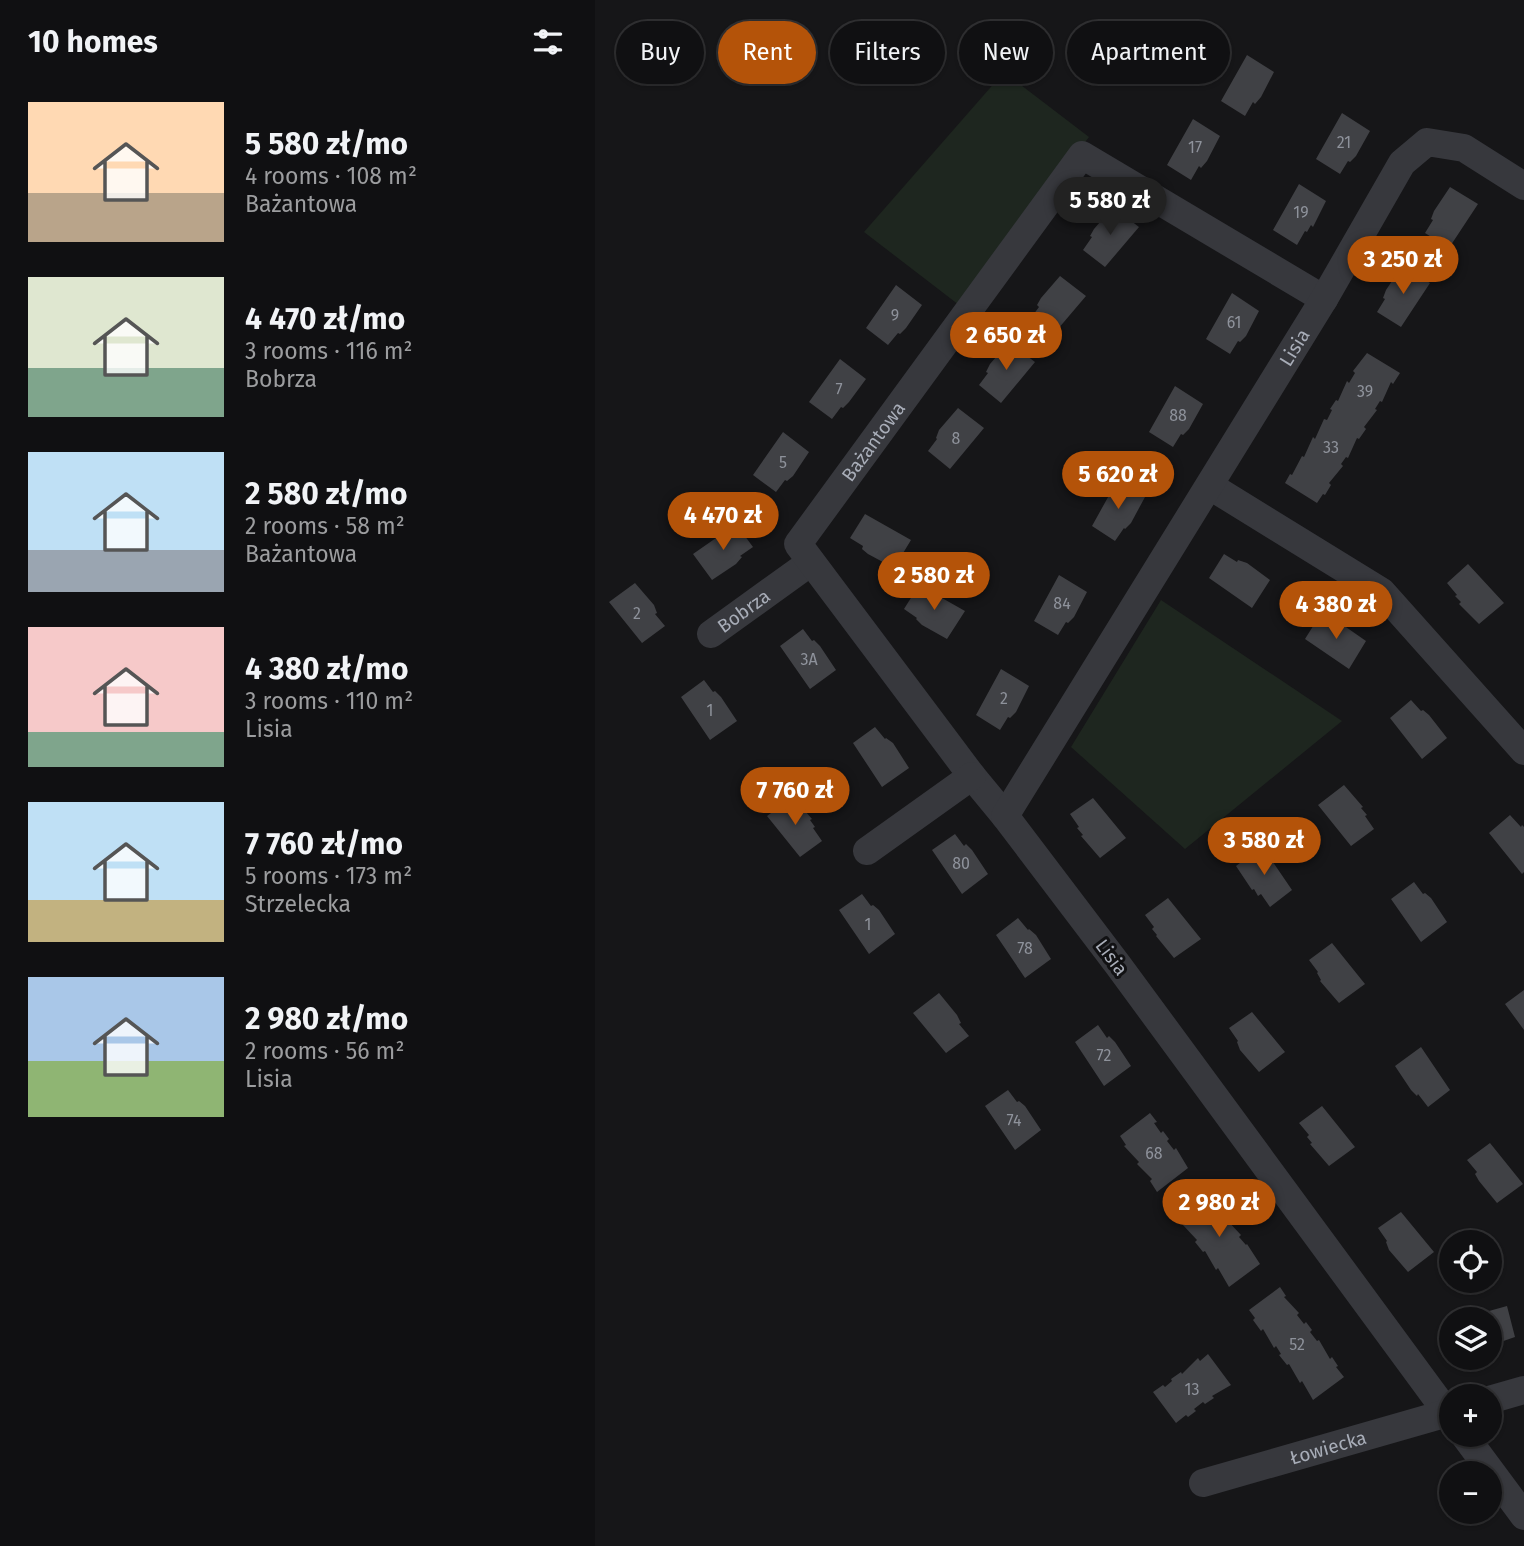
<!DOCTYPE html>
<meta charset="utf-8">
<style>
body{margin:0;font-family:"Fira Sans",sans-serif;background:#19191b;color:#f1f3f6;height:100vh;display:flex;flex-direction:column;font-size:26px;white-space:nowrap}
*{box-sizing:border-box;margin:0}
p{font-size:23px;color:#9c9d9f}
.icon{flex:none;width:38px;height:38px;fill:none;stroke:currentColor;stroke-width:2;stroke-linecap:round;stroke-linejoin:round}
.map{position:relative;flex:1;overflow:hidden}
.details{display:flex;flex-direction:column;background:#101012;width:595px}
.details>*{flex:none}
.top-card{position:absolute;left:21px;top:21px;width:665px;height:63px;display:flex;gap:14px}
.tools{position:absolute;left:844px;top:1230px;display:grid;gap:14px}
.tools a{display:grid;place-items:center;width:63px;height:63px;border-radius:50%;background:#101012;box-shadow:0 2px 5px #0004,0 0 0 2px #303032;font-size:35px}
.price{position:absolute;translate:-50% -60px;padding:0 16px;border-radius:24px;background:#b45309;color:#fff;font-size:23px;line-height:46px;filter:drop-shadow(0 2px 4px #0008)}
.price::after{content:'';position:absolute;left:50%;top:42px;width:21px;height:16px;margin-left:-10px;background:inherit;clip-path:polygon(0 0,100% 0,50% 100%)}
.price.current{background:#222;color:#fff}
ul{padding:0;list-style:none}
li{display:flex;align-items:center;gap:21px;height:175px;padding:0 28px}
li span{display:grid;place-items:center;flex:none;width:196px;height:140px;border-radius:0px;color:#555}
li>.icon{margin-inline-start:auto}
span .icon{width:84px;height:84px;fill:#fffc;stroke-width:1}
li b{font-size:30px}
h2{display:flex;justify-content:space-between;align-items:center;height:84px;padding:0 28px;font-size:30px}
.pill{padding:0 24px;border-radius:32px;background:#101012;box-shadow:0 2px 5px #0004,0 0 0 2px #303032;font-size:24px;line-height:63px}
.pill.current{background:#b45309;color:#fff}
main{display:flex;flex:1;min-height:0}
.map>svg:first-child{display:block}
.green{fill:#1e261f}
.building{fill:#404145}
.lines{fill:none;stroke-linecap:round;stroke-linejoin:round}
.minor{stroke:#37383d;stroke-width:28}
.labels{text-anchor:middle;stroke-width:6;stroke-linejoin:round;paint-order:stroke}
.number-label{font-size:16px;fill:#8e929b}
.street-label{font-size:19px;fill:#a8adb8;stroke:#111113}
</style>
<main>
<section class="details">
<h2>10 homes<svg class="icon" aria-label="filters" viewBox="0 0 24 24"><path d="M4 7h16M4 17h16"/><circle cx="9" cy="7" r="2"/><circle cx="15" cy="17" r="2"/></svg></h2>
<ul>
<li><span style="background:linear-gradient(#ffd9b3 65%,#b9a48a 0)"><svg class="icon" aria-label="home" viewBox="0 0 24 24"><path d="M3 11l9-7 9 7M6 9v11h12V9"/></svg></span><div><b>5 580 zł/mo</b><p>4 rooms · 108 m²</p><p>Bażantowa</p></div></li>
<li><span style="background:linear-gradient(#dfe7d0 65%,#7fa58c 0)"><svg class="icon" aria-label="home" viewBox="0 0 24 24"><path d="M3 11l9-7 9 7M6 9v11h12V9"/></svg></span><div><b>4 470 zł/mo</b><p>3 rooms · 116 m²</p><p>Bobrza</p></div></li>
<li><span style="background:linear-gradient(#bfe0f5 70%,#9aa5b1 0)"><svg class="icon" aria-label="home" viewBox="0 0 24 24"><path d="M3 11l9-7 9 7M6 9v11h12V9"/></svg></span><div><b>2 580 zł/mo</b><p>2 rooms · 58 m²</p><p>Bażantowa</p></div></li>
<li><span style="background:linear-gradient(#f6c9c9 75%,#7fa58c 0)"><svg class="icon" aria-label="home" viewBox="0 0 24 24"><path d="M3 11l9-7 9 7M6 9v11h12V9"/></svg></span><div><b>4 380 zł/mo</b><p>3 rooms · 110 m²</p><p>Lisia</p></div></li>
<li><span style="background:linear-gradient(#bfe0f5 70%,#c2b280 0)"><svg class="icon" aria-label="home" viewBox="0 0 24 24"><path d="M3 11l9-7 9 7M6 9v11h12V9"/></svg></span><div><b>7 760 zł/mo</b><p>5 rooms · 173 m²</p><p>Strzelecka</p></div></li>
<li><span style="background:linear-gradient(#a9c7e8 60%,#8fb573 0)"><svg class="icon" aria-label="home" viewBox="0 0 24 24"><path d="M3 11l9-7 9 7M6 9v11h12V9"/></svg></span><div><b>2 980 zł/mo</b><p>2 rooms · 56 m²</p><p>Lisia</p></div></li>
</ul>
</section>
<div class="map">
<svg width="929" height="1546" viewBox="0 0 929 1546">
<rect width="100%" height="100%" fill="#161618"/>
<path class="green" d="M 409,72 L 494,137 L 364,305 L 269,232 Z
M 566,600 L 747,721 L 590,849 L 476,747 Z"/>
<path class="building" d="M 652,55 L 679,72 L 666,97 L 660,104 L 658,102 L 650,116 L 626,101 Z
M 747,113 L 775,131 L 761,156 L 755,162 L 753,161 L 745,174 L 721,159 Z
M 598,119 L 625,136 L 612,161 L 606,168 L 604,166 L 596,180 L 572,165 Z
M 704,184 L 731,201 L 718,227 L 716,225 L 712,232 L 710,231 L 702,245 L 678,230 Z
M 855,187 L 883,204 L 854,248 L 830,233 L 838,220 L 836,219 L 839,211 Z
M 518,207 L 544,227 L 510,267 L 488,250 L 497,237 L 495,236 L 499,229 Z
M 807,266 L 835,283 L 806,327 L 782,312 L 790,299 L 788,298 L 791,290 Z
M 465,276 L 491,296 L 457,336 L 435,319 L 444,307 L 442,305 L 446,298 Z
M 301,285 L 327,305 L 311,328 L 305,334 L 303,333 L 293,345 L 271,328 Z
M 637,293 L 664,311 L 651,336 L 645,342 L 643,341 L 635,354 L 611,339 Z
M 414,342 L 440,362 L 406,403 L 384,385 L 393,373 L 391,372 L 395,364 Z
M 772,353 L 805,373 L 798,384 L 796,382 L 787,402 L 785,401 L 780,409 L 782,410 L 769,427 L 771,429 L 764,439 L 762,438 L 753,458 L 751,457 L 746,464 L 748,466 L 734,483 L 736,485 L 730,495 L 728,494 L 722,503 L 690,483 L 695,474 L 697,475 L 707,456 L 709,457 L 718,437 L 720,439 L 729,419 L 732,420 L 737,410 L 735,409 L 741,400 L 743,401 L 752,381 L 754,383 L 760,373 L 758,371 Z
M 245,359 L 271,379 L 254,402 L 248,408 L 246,407 L 237,419 L 214,402 Z
M 580,386 L 608,404 L 594,429 L 588,435 L 586,434 L 578,447 L 554,432 Z
M 363,408 L 389,428 L 355,469 L 333,451 L 342,439 L 341,438 L 344,430 Z
M 188,432 L 214,452 L 198,476 L 192,481 L 190,480 L 181,492 L 158,475 Z
M 522,481 L 550,497 L 536,523 L 530,529 L 529,528 L 520,541 L 497,526 Z
M 270,514 L 316,540 L 299,568 L 273,554 L 267,549 L 268,546 L 255,538 Z
M 141,524 L 158,547 L 145,556 L 147,557 L 141,564 L 117,580 L 98,554 Z
M 629,554 L 642,562 L 643,560 L 652,563 L 675,580 L 657,608 L 614,578 Z
M 873,564 L 909,603 L 884,624 L 864,604 L 866,602 L 860,596 L 862,595 L 852,583 Z
M 464,575 L 492,592 L 479,617 L 473,623 L 471,622 L 463,635 L 439,621 Z
M 40,583 L 59,605 L 62,613 L 60,614 L 70,626 L 47,643 L 14,602 Z
M 324,585 L 370,611 L 352,639 L 327,625 L 321,619 L 322,618 L 309,609 Z
M 725,615 L 738,624 L 740,621 L 748,625 L 771,641 L 754,669 L 710,639 Z
M 208,629 L 217,641 L 219,640 L 225,646 L 241,670 L 215,689 L 185,646 Z
M 406,669 L 434,686 L 421,712 L 415,718 L 413,717 L 405,730 L 381,715 Z
M 109,680 L 118,692 L 120,691 L 126,697 L 142,721 L 115,740 L 86,697 Z
M 816,700 L 826,711 L 828,710 L 834,715 L 852,738 L 827,759 L 795,718 Z
M 280,727 L 290,739 L 291,738 L 298,743 L 314,768 L 287,787 L 258,743 Z
M 749,785 L 768,807 L 766,808 L 772,815 L 770,816 L 779,829 L 756,846 L 723,805 Z
M 198,797 L 217,819 L 215,820 L 220,827 L 218,828 L 227,841 L 205,857 L 172,816 Z
M 498,798 L 531,838 L 505,858 L 486,836 L 488,835 L 482,828 L 484,827 L 475,814 Z
M 915,815 L 926,827 L 927,825 L 929,827 L 929,872 L 927,874 L 894,833 Z
M 360,834 L 369,846 L 371,844 L 377,850 L 393,874 L 367,894 L 337,850 Z
M 667,846 L 697,890 L 675,907 L 666,894 L 663,896 L 659,889 L 657,890 L 641,866 Z
M 819,882 L 828,894 L 830,893 L 836,898 L 852,922 L 826,942 L 796,899 Z
M 267,894 L 276,906 L 278,905 L 284,910 L 300,934 L 274,954 L 244,910 Z
M 573,898 L 606,939 L 579,958 L 561,936 L 562,935 L 557,929 L 559,927 L 550,915 Z
M 423,918 L 433,930 L 434,929 L 441,935 L 456,959 L 430,978 L 401,935 Z
M 737,943 L 770,984 L 744,1003 L 725,981 L 726,980 L 722,973 L 723,972 L 714,960 Z
M 929,990 L 929,1030 L 910,1004 Z
M 344,993 L 362,1015 L 366,1023 L 364,1024 L 374,1036 L 351,1053 L 318,1013 Z
M 657,1012 L 690,1052 L 664,1072 L 645,1050 L 642,1042 L 643,1041 L 634,1028 Z
M 503,1025 L 512,1038 L 514,1036 L 520,1042 L 536,1066 L 509,1086 L 480,1042 Z
M 826,1047 L 855,1090 L 833,1107 L 823,1094 L 822,1096 L 816,1090 L 800,1066 Z
M 413,1090 L 422,1102 L 424,1101 L 430,1106 L 446,1130 L 420,1150 L 390,1106 Z
M 727,1106 L 760,1147 L 734,1166 L 715,1144 L 717,1143 L 712,1137 L 714,1135 L 704,1123 Z
M 555,1113 L 562,1122 L 559,1123 L 566,1133 L 568,1131 L 574,1139 L 572,1141 L 579,1150 L 581,1148 L 593,1168 L 562,1192 L 555,1181 L 557,1179 L 542,1164 L 544,1162 L 529,1146 L 531,1145 L 525,1136 Z
M 895,1143 L 928,1184 L 902,1203 L 884,1181 L 880,1174 L 882,1172 L 872,1160 Z
M 613,1191 L 620,1200 L 618,1201 L 624,1211 L 627,1209 L 633,1217 L 631,1219 L 646,1235 L 644,1237 L 651,1245 L 652,1244 L 665,1264 L 634,1287 L 623,1268 L 621,1270 L 610,1251 L 608,1252 L 600,1242 L 602,1240 L 587,1224 L 589,1223 L 583,1214 Z
M 806,1212 L 839,1252 L 813,1272 L 794,1250 L 791,1242 L 792,1241 L 783,1228 Z
M 685,1287 L 691,1296 L 689,1297 L 704,1313 L 702,1315 L 709,1324 L 711,1322 L 717,1330 L 715,1332 L 722,1341 L 724,1340 L 735,1359 L 737,1357 L 743,1366 L 741,1367 L 749,1377 L 718,1400 L 707,1381 L 705,1383 L 694,1364 L 692,1365 L 684,1355 L 686,1354 L 681,1346 L 679,1348 L 668,1329 L 666,1331 L 658,1320 L 660,1318 L 654,1310 Z
M 912,1306 L 920,1337 L 894,1346 L 894,1320 L 877,1320 L 876,1316 Z
M 613,1354 L 636,1385 L 617,1396 L 619,1398 L 610,1404 L 608,1402 L 599,1409 L 601,1411 L 593,1417 L 591,1415 L 581,1423 L 558,1392 L 568,1385 L 570,1387 L 577,1381 L 576,1379 L 586,1372 L 587,1374 L 603,1358 L 605,1361 Z"/>
<g class="lines">
<g class="minor">
<path d="M 615,486 L 787,592 L 929,751"/>
<path id="s1" d="M 116,634 L 216,562"/>
<path id="s2" d="M 410,816 L 377,776 L 203,544 L 487,155 L 729,299"/>
<path d="M 272,851 L 377,776"/>
<path d="M 894,1400 L 929,1390"/>
<path id="s3" d="M 856,1418 L 523,965 L 410,816 L 729,299 L 807,163 L 832,142 L 869,148 L 929,186"/>
<path d="M 869,1435 L 929,1516"/>
<path id="s4" d="M 608,1483 L 856,1412"/>
</g>
</g>
<g class="labels">
<g class="number-label">
<text x="749" y="148">21</text>
<text x="600" y="153">17</text>
<text x="706" y="218">19</text>
<text x="300" y="321">9</text>
<text x="639" y="328">61</text>
<text x="244" y="395">7</text>
<text x="770" y="397">39</text>
<text x="583" y="421">88</text>
<text x="361" y="444">8</text>
<text x="736" y="453">33</text>
<text x="188" y="468">5</text>
<text x="467" y="609">84</text>
<text x="42" y="619">2</text>
<text x="214" y="665">3A</text>
<text x="409" y="704">2</text>
<text x="115" y="716">1</text>
<text x="366" y="869">80</text>
<text x="273" y="930">1</text>
<text x="430" y="954">78</text>
<text x="509" y="1061">72</text>
<text x="419" y="1126">74</text>
<text x="559" y="1159">68</text>
<text x="702" y="1350">52</text>
<text x="597" y="1395">13</text>
</g>
<g class="street-label">
<text dy="7" stroke="none"><textPath href="#s3" startOffset="1300">Lisia</textPath></text>
<text dy="7" stroke="none"><textPath href="#s2" startOffset="469">Bażantowa</textPath></text>
<text dy="7" stroke="none"><textPath href="#s1" startOffset="40">Bobrza</textPath></text>
<text transform="translate(517 957) rotate(53)" y="7">Lisia</text>
<text dy="7" stroke="none"><textPath href="#s4" startOffset="130">Łowiecka</textPath></text>
</g>
</g>
</svg>
<div class="tools">
<a><svg class="icon" aria-label="locate" viewBox="0 0 24 24"><circle cx="12" cy="12" r="6"/><path d="M12 2v4M12 18v4M2 12h4M18 12h4"/></svg></a>
<a><svg class="icon" aria-label="layers" viewBox="0 0 24 24"><path d="M12 4l9 5-9 5-9-5zM3 14l9 5 9-5"/></svg></a>
<a>+</a>
<a>−</a>
</div>
<b class="price current" style="left:515px;top:237px">5 580 zł</b>
<b class="price" style="left:808px;top:296px">3 250 zł</b>
<b class="price" style="left:411px;top:372px">2 650 zł</b>
<b class="price" style="left:523px;top:511px">5 620 zł</b>
<b class="price" style="left:128px;top:552px">4 470 zł</b>
<b class="price" style="left:339px;top:612px">2 580 zł</b>
<b class="price" style="left:741px;top:641px">4 380 zł</b>
<b class="price" style="left:200px;top:827px">7 760 zł</b>
<b class="price" style="left:669px;top:877px">3 580 zł</b>
<b class="price" style="left:624px;top:1239px">2 980 zł</b>
<div class="top-card">
<a class="pill">Buy</a>
<a class="pill current">Rent</a>
<a class="pill">Filters</a>
<a class="pill">New</a>
<a class="pill">Apartment</a>
</div>
</div>
</main>
